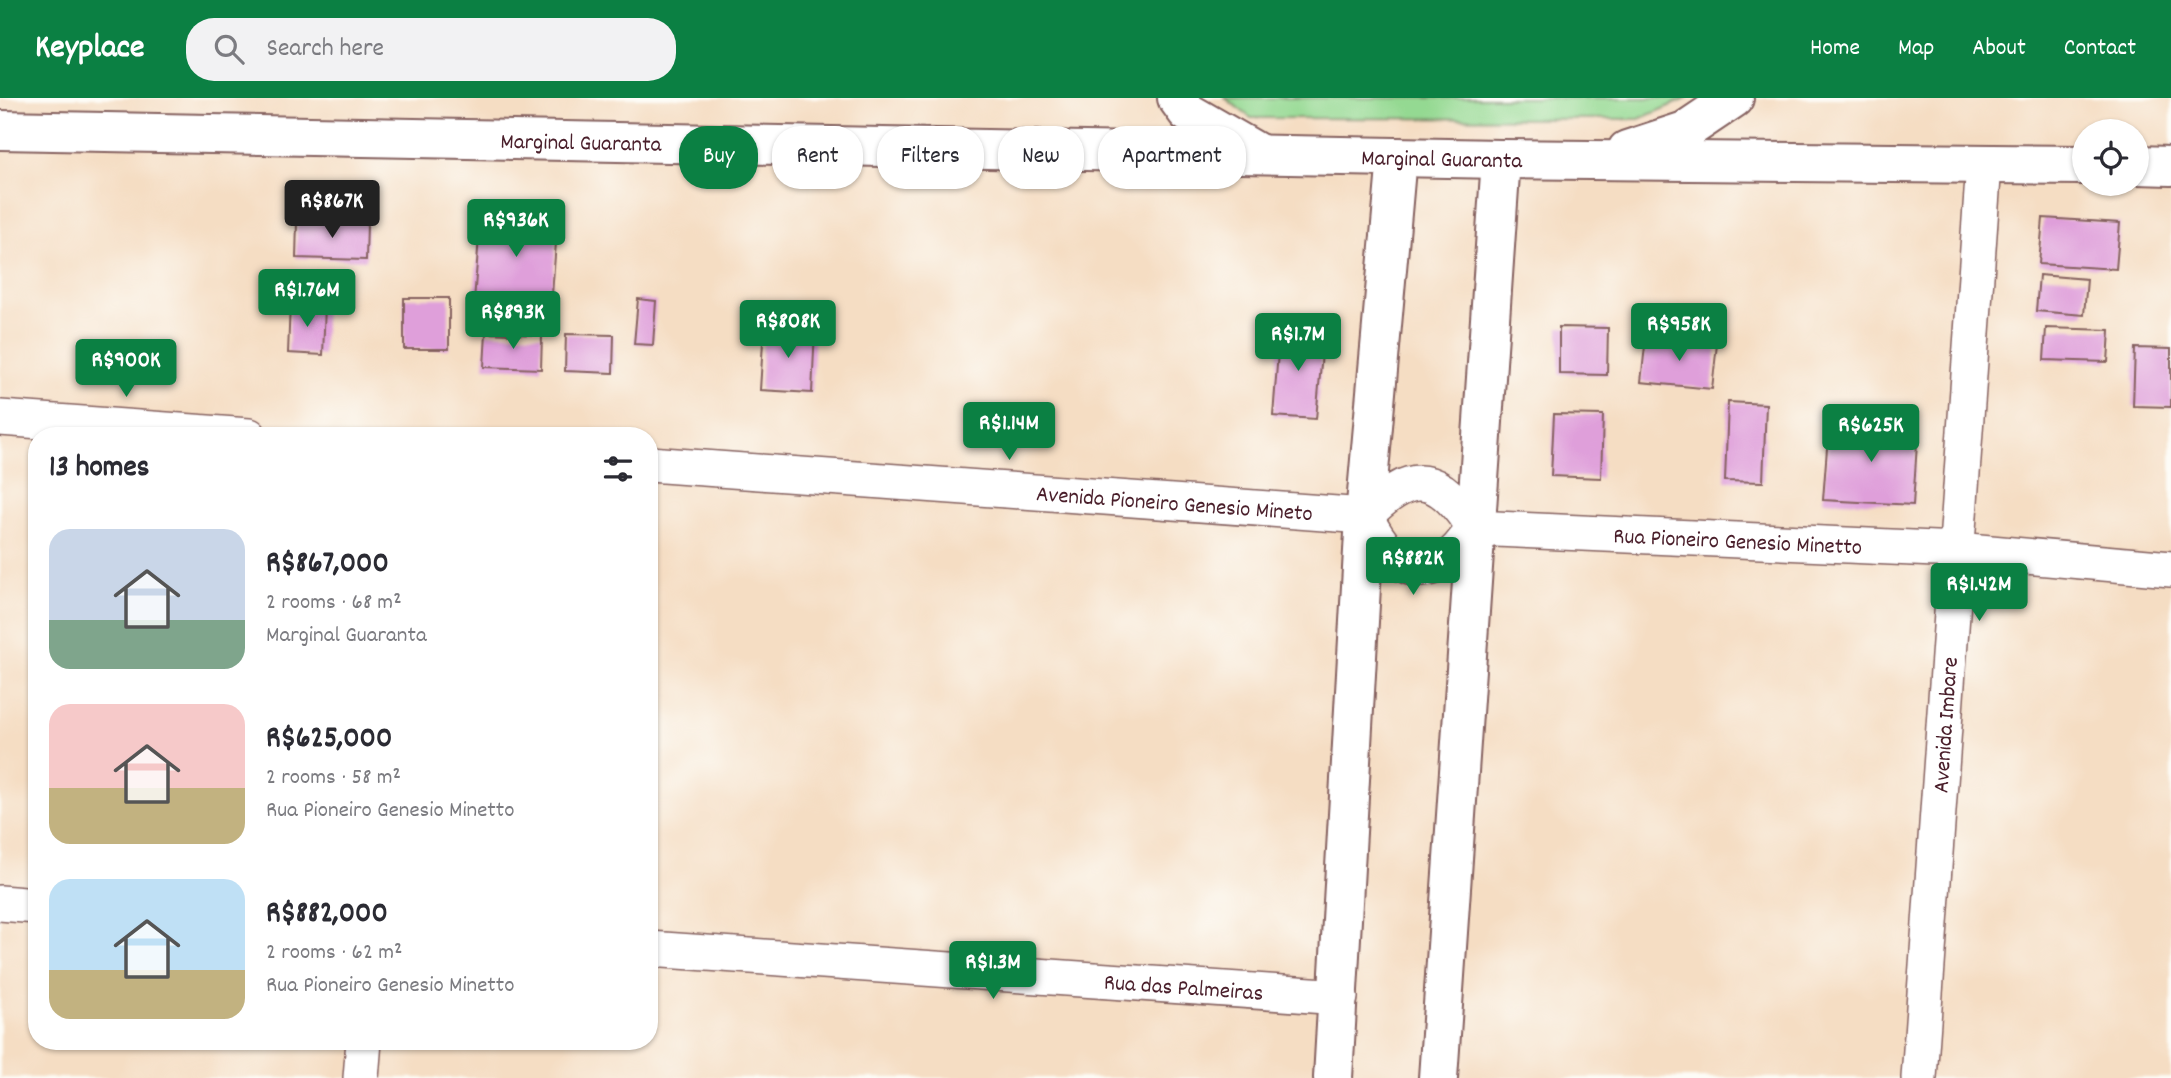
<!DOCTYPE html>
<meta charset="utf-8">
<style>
body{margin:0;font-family:Dekko,sans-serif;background:#f2f2f3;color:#2b2b33;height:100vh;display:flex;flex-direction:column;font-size:26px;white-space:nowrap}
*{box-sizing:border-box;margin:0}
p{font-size:23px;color:#7c7c81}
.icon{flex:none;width:38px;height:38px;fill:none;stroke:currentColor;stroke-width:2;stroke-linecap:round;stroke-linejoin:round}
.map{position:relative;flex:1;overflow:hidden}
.panel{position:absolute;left:28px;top:329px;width:630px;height:623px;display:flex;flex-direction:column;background:#fff;border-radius:28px;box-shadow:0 2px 5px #0004}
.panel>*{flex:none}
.top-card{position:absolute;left:679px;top:28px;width:665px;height:63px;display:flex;gap:14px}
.fabs{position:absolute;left:2072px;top:21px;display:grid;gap:14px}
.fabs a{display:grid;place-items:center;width:77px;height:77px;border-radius:50%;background:#fff;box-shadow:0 2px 5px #0004;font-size:35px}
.price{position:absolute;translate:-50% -60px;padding:0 16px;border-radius:7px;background:#0b8043;color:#fff;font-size:23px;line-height:46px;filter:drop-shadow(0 2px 4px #0008)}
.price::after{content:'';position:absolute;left:50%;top:42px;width:21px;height:16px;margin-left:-10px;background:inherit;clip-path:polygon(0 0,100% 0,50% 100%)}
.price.selected{background:#222;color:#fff}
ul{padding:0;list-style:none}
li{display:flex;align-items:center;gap:21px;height:175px;padding:0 21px}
li span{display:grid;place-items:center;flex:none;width:196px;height:140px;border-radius:21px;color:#555}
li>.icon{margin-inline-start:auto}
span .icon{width:84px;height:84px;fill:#fffc;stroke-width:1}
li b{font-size:30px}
h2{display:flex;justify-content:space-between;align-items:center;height:84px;padding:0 21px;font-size:30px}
.pill{padding:0 24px;border-radius:28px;background:#fff;box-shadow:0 2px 5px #0004;font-size:24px;line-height:63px}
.pill.selected{background:#0b8043;color:#fff}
header{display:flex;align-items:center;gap:42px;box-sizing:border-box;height:98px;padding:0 35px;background:#0b8043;color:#fff}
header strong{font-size:33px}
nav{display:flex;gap:38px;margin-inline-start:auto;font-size:24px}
.search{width:490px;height:63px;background:#f2f2f3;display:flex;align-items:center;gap:18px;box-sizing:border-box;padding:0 24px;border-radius:28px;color:#7c7c81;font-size:26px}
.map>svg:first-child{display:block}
.green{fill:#94d992;stroke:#6f7c5e;stroke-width:2}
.building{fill:#df9fda}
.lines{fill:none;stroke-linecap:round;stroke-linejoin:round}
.street-casing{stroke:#866260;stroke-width:38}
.secondary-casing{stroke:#866260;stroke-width:42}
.street{stroke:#fff;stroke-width:35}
.secondary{stroke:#fff;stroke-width:38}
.labels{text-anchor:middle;stroke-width:7;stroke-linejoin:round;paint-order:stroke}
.street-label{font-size:23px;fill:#4a1f2b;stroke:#fdfcf7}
</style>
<header>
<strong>Keyplace</strong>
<div class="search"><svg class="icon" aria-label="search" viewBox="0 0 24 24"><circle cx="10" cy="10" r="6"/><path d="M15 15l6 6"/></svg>Search here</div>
<nav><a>Home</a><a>Map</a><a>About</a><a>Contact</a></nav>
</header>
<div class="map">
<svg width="2171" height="980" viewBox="0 0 2171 980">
<rect width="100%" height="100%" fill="#fdfcf7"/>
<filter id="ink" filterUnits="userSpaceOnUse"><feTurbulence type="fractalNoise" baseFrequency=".0143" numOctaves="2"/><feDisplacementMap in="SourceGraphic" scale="14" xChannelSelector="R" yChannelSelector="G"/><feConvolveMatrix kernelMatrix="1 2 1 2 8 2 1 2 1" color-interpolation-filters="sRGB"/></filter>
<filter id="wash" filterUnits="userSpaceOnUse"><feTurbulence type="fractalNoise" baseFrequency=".00686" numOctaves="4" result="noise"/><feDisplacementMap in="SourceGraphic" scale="28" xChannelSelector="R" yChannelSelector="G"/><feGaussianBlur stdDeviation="1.57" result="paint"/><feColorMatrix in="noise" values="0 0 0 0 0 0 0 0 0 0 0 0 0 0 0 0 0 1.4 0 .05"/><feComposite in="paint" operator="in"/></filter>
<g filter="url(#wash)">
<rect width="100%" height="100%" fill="#f5ddc3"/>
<path class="green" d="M 1225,0 L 1688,0 L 1639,21 L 1251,20 Z"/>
<g id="blocks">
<path class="building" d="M 481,113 L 558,119 L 551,209 L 474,203 Z
M 2043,120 L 2120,125 L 2116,171 L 2039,166 Z
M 297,123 L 367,125 L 366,162 L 296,160 Z
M 2039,177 L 2087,181 L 2084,217 L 2036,213 Z
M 404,200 L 449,200 L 449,251 L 404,251 Z
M 638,201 L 656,203 L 653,247 L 634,246 Z
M 290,205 L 325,207 L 323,257 L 288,255 Z
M 764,228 L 815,231 L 812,295 L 760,292 Z
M 1280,229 L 1324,233 L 1316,321 L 1273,318 Z
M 1559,229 L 1608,230 L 1607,277 L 1559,276 Z
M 2046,230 L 2110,232 L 2108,264 L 2044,262 Z
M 486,235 L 542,237 L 541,271 L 484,269 Z
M 566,236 L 614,237 L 613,275 L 565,273 Z
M 1646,239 L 1717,246 L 1712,291 L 1641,284 Z
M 2135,250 L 2171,251 L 2171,309 L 2133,308 Z
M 1728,304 L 1766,306 L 1763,384 L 1725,383 Z
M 1554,316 L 1603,317 L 1601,380 L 1551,378 Z
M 1829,324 L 1918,330 L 1913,407 L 1823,402 Z"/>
</g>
</g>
<g filter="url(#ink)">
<use href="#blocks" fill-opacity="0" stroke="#866260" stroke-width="2"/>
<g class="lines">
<g class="street-casing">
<g id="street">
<path d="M 0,320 L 249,338"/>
<path id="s1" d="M 649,366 L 1365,418"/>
<path d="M 1365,418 C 1395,479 1433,493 1474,430"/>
<path d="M 1365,418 C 1413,370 1438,375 1474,430"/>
<path id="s2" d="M 1474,430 L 1957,452 L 2171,471"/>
<path d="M 0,805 L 37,808"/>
<path id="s3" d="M 649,851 L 1340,899"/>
<path d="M 361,980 L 364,943"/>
<path id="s4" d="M 1919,980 L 1984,66"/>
</g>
</g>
<g class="secondary-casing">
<g id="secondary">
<path d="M 1177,0 L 1187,14 L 1258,55"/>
<path id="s5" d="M 0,32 L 1501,61 L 2084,67"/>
<path d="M 1627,52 L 1685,33 L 1734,0"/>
<path d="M 2137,67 L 2171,68"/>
<path d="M 1333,980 L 1365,418 L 1397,59"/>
<path d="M 1438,980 L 1501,61"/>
</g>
</g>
<use href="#street" class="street"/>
<use href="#secondary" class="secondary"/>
</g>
</g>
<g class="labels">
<g class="street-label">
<text dy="8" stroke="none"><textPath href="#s5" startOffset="581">Marginal Guaranta</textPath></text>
<text dy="8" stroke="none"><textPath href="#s5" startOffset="1442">Marginal Guaranta</textPath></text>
<text dy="8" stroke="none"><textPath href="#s1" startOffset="527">Avenida Pioneiro Genesio Mineto</textPath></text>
<text dy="8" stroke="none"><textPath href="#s2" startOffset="264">Rua Pioneiro Genesio Minetto</textPath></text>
<text dy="8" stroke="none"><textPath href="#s4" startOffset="354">Avenida Imbare</textPath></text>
<text dy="8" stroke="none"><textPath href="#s3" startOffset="536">Rua das Palmeiras</textPath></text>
</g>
</g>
</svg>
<div class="fabs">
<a><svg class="icon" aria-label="locate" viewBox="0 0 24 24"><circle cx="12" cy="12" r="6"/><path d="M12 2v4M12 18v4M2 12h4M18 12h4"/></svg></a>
</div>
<b class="price selected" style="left:332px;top:142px">R$867K</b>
<b class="price" style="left:516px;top:161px">R$936K</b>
<b class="price" style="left:307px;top:231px">R$1.76M</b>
<b class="price" style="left:513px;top:253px">R$893K</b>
<b class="price" style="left:788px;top:262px">R$808K</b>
<b class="price" style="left:1679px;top:265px">R$958K</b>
<b class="price" style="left:1298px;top:275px">R$1.7M</b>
<b class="price" style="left:126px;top:301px">R$900K</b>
<b class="price" style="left:1009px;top:364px">R$1.14M</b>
<b class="price" style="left:1871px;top:366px">R$625K</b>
<b class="price" style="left:1413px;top:499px">R$882K</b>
<b class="price" style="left:1979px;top:525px">R$1.42M</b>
<b class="price" style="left:993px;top:903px">R$1.3M</b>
<div class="top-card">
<a class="pill selected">Buy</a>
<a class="pill">Rent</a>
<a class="pill">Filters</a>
<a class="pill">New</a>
<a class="pill">Apartment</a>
</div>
<section class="panel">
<h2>13 homes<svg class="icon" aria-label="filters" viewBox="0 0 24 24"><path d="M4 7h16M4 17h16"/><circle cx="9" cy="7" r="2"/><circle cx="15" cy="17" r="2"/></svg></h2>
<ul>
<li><span style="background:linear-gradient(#c9d6e8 65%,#7fa58c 0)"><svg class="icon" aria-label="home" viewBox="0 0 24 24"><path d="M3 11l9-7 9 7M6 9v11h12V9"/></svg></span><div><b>R$867,000</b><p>2 rooms · 68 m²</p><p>Marginal Guaranta</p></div></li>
<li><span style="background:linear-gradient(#f6c9c9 60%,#c2b280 0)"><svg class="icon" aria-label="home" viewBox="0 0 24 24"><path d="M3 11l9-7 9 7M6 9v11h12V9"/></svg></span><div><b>R$625,000</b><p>2 rooms · 58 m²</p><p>Rua Pioneiro Genesio Minetto</p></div></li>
<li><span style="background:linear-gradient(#bfe0f5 65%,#c2b280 0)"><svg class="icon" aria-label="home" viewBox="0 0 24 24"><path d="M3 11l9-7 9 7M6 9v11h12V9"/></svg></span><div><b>R$882,000</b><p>2 rooms · 62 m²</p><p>Rua Pioneiro Genesio Minetto</p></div></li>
</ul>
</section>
</div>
